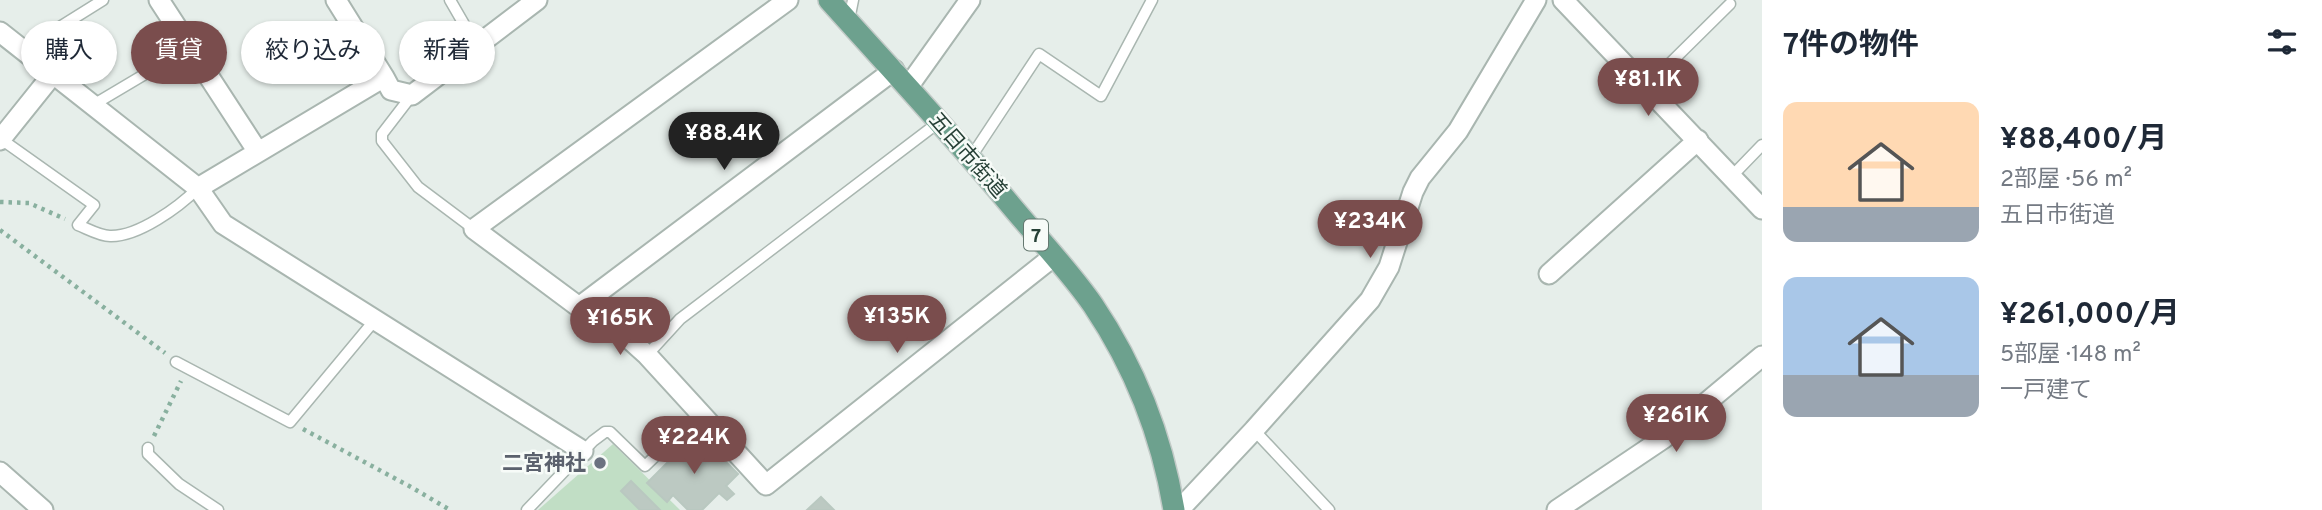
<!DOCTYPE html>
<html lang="ja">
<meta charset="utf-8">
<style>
body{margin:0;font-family:Overpass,"Noto Sans JP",sans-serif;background:#f6f6f7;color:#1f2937;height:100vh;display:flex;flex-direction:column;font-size:26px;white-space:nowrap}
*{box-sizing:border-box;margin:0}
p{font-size:23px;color:#747a83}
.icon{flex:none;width:38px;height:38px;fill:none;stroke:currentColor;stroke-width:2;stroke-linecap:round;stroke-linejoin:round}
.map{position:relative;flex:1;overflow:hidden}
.drawer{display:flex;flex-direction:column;background:#fff;width:560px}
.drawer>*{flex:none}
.banner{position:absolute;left:21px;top:21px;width:665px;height:63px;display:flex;gap:14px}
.price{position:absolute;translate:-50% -60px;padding:0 16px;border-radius:24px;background:#7a4d4d;color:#fff;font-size:23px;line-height:46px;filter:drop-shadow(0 2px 4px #0008)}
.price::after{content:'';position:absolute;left:50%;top:42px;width:21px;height:16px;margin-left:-10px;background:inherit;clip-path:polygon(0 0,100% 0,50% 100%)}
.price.current{background:#222;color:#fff}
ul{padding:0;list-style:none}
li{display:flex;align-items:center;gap:21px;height:175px;padding:0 21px}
li span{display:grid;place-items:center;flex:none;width:196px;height:140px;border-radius:14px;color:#555}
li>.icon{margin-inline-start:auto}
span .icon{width:84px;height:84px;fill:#fffc;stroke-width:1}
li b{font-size:30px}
h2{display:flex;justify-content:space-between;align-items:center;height:84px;padding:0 21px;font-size:30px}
.tag{padding:0 24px;border-radius:32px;background:#fff;box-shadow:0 2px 5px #0004;font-size:24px;line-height:63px}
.tag.current{background:#7a4d4d;color:#fff}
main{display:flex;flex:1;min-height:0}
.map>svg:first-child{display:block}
.green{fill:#c1dec5}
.building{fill:#bcc9c2;stroke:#b9c8c0;stroke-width:2}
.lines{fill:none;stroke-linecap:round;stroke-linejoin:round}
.service-casing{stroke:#a9b6b0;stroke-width:13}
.minor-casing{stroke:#a9b6b0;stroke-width:23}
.primary-casing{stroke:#c2cac7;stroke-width:24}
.path{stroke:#89b09f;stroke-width:4.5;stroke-dasharray:3.5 5;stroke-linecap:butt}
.service{stroke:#fff;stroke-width:10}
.minor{stroke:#fff;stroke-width:19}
.primary{stroke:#6da18e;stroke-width:21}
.worship-dot{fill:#6b7280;stroke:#f7fbf8;stroke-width:2.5}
.labels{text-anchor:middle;stroke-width:5;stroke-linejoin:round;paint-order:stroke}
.shield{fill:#f7fbf8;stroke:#657870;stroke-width:2}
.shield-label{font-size:19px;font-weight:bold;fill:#264036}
.street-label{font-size:21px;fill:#264036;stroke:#f7fbf8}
.worship-label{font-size:21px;font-weight:bold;fill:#5b616d;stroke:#f7fbf8;text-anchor:end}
</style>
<main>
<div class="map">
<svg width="1762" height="510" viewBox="0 0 1762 510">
<rect width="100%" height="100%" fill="#e6eeea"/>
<path class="green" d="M 613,444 L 680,510 L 538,510 Z"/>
<path class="building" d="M 697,433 L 738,474 L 726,486 L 734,494 L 727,500 L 719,493 L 702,510 L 688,510 L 673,495 L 667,502 L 647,483 Z
M 631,481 L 660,510 L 640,510 L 621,491 Z
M 821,497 L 834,510 L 807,510 Z"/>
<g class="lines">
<g class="service-casing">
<path id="service" d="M 450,0 L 476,45
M 849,20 L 853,0
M 23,50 L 103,0
M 1646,87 L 1730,4
M 412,95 L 382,134 L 382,141 L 418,187 L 474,229
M 93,105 L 189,48
M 1,139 L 94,205 L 78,225 C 88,229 100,236 110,236 C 138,237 179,207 198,188
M 971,157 L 1039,54 L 1101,96 L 1152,0
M 1732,176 L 1762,145
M 647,355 L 680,319 L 939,122
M 176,362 L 290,422 L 374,321
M 1254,430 L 1329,510
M 148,448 L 148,454 L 179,484 L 218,510
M 527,510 L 593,441 L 605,432 L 610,432 L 645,466 L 700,413"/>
</g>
<g class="minor-casing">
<path id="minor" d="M 159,0 L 258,152
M 336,0 L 384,77
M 788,0 L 474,229 L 579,307 L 608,320 L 647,355 L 766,485 L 1054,256
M 1563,0 L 1762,209
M 0,32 L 198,188 L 223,224 L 583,451
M 908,87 L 970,0
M 0,140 L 53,74
M 198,188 L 384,77 L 391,90 L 412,95 L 537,0
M 1549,274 L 1698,140
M 579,307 L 894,70
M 0,472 L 43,510
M 1179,510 L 1254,430 L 1370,300 L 1389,267 L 1413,192 L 1420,178 L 1458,131 L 1536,0
M 1557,510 L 1664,438 L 1762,356"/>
</g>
<g class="primary-casing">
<path id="primary" d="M 829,0 C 889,67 951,133 1008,202 C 1036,236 1068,269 1093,305 C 1134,366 1162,437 1174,510"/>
</g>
<path class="path" d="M 0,202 L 29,203 L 65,219
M 0,230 L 165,353
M 303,429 L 411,487 L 450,510
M 154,436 L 181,381"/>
<use href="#service" class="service"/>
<use href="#minor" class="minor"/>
<use href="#primary" class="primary"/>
</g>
<circle class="worship-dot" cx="600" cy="463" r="7"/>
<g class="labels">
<rect class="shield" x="1024" y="219.5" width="24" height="31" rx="5"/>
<g class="shield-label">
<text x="1036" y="242">7</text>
</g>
<g class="street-label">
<text transform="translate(968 155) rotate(49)" y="7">五日市街道</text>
</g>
<g class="worship-label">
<text x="586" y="470">二宮神社</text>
</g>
</g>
</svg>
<b class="price" style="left:1648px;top:118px">¥81.1K</b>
<b class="price current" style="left:724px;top:172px">¥88.4K</b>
<b class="price" style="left:1370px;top:260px">¥234K</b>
<b class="price" style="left:897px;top:355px">¥135K</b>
<b class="price" style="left:620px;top:357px">¥165K</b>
<b class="price" style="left:1676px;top:454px">¥261K</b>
<b class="price" style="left:694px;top:476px">¥224K</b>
<div class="banner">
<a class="tag">購入</a>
<a class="tag current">賃貸</a>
<a class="tag">絞り込み</a>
<a class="tag">新着</a>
</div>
</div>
<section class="drawer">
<h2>7件の物件<svg class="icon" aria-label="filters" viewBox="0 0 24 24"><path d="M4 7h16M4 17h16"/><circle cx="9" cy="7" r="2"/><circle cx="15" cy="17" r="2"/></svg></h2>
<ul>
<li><span style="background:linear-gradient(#ffd9b3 75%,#9aa5b1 0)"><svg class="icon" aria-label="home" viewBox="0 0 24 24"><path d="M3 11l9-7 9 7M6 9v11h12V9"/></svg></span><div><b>¥88,400/月</b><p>2部屋 · 56 m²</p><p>五日市街道</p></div></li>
<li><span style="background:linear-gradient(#a9c7e8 70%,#9aa5b1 0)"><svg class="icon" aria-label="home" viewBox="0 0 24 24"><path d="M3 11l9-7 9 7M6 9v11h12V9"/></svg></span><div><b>¥261,000/月</b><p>5部屋 · 148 m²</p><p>一戸建て</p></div></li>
</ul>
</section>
</main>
